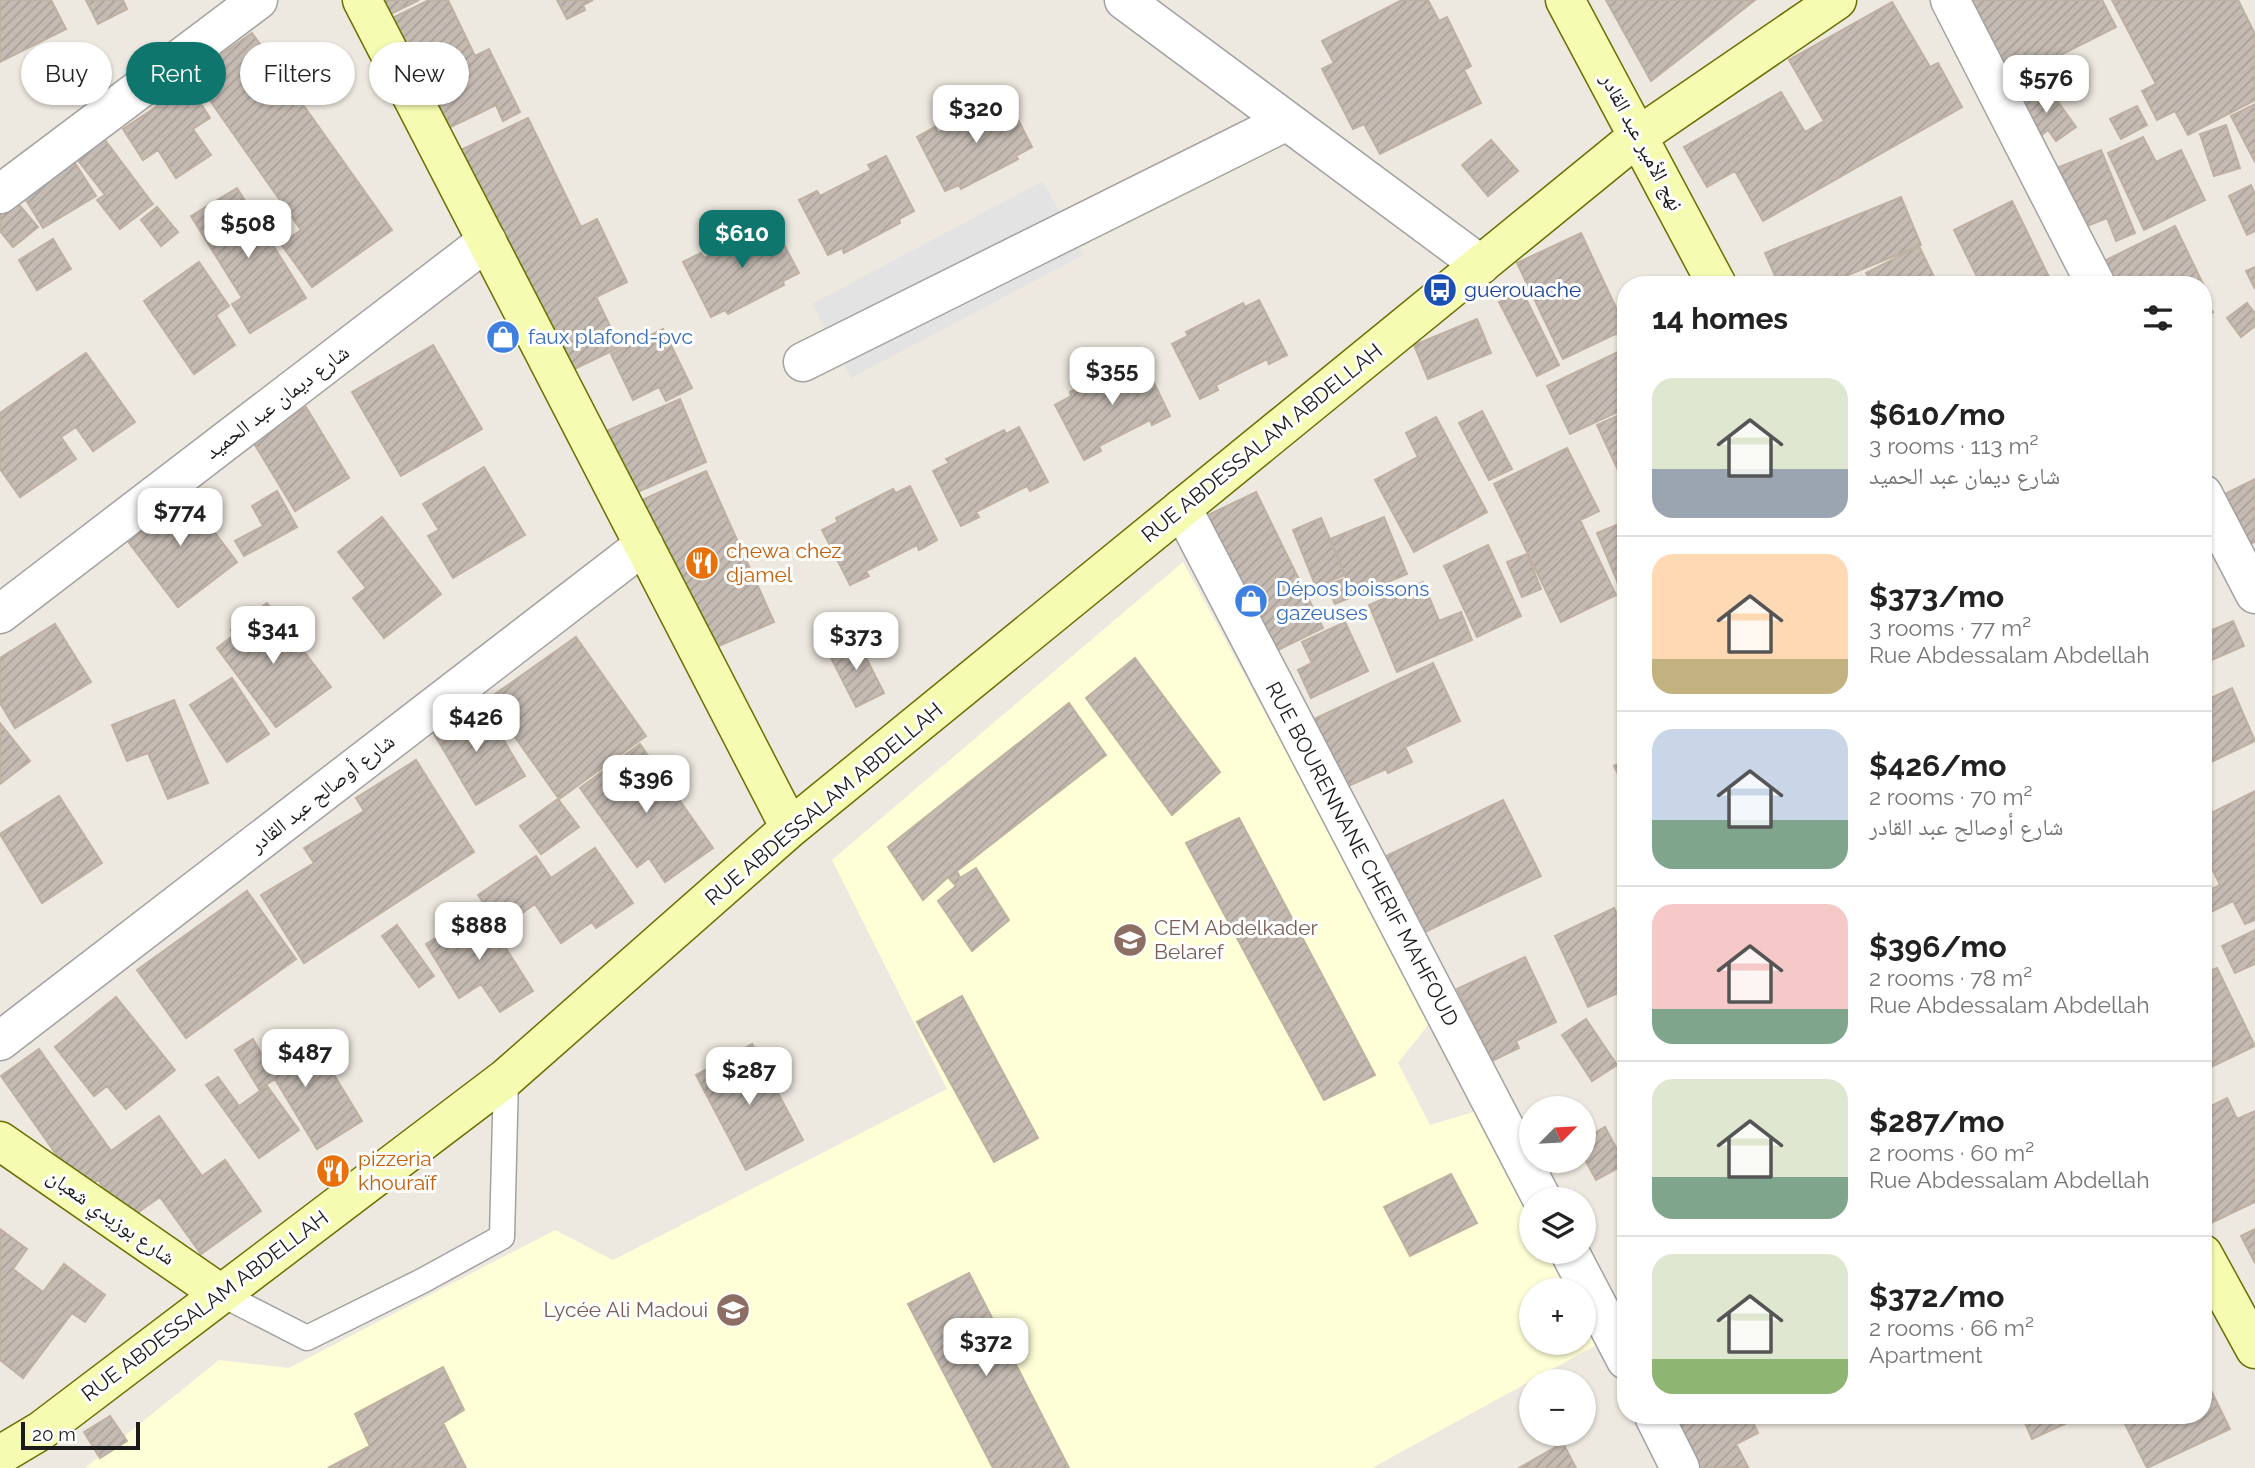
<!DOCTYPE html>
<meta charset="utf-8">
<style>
body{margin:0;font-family:Raleway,"Noto Naskh Arabic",sans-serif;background:#f2f2f2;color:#222;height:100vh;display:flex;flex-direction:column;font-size:26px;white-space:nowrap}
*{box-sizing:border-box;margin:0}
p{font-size:23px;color:#767676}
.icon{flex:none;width:38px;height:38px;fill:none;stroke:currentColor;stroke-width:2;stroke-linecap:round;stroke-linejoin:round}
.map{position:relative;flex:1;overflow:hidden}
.details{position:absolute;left:1617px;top:276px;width:595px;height:1148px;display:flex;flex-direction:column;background:#fff;border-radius:28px;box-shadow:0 2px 5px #0004}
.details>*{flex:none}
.top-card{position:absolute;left:21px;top:42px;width:665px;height:63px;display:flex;gap:14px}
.needle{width:46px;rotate:66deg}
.buttons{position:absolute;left:1519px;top:1096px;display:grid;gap:14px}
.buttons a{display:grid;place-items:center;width:77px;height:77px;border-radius:50%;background:#fff;box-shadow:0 2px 5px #0004;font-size:35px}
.scale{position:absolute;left:21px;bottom:18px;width:119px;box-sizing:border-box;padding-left:7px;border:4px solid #1b1b1b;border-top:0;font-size:19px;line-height:24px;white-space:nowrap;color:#1b1b1b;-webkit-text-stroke:5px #fff;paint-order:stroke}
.price{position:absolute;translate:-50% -60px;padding:0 16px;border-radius:14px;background:#fff;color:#222;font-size:23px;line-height:46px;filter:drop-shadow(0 2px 4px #0008)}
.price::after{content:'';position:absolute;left:50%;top:42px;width:21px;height:16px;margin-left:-10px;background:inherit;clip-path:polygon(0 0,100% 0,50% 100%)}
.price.current{background:#0f766e;color:#fff}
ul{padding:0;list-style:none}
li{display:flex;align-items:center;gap:21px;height:175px;padding:0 35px}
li+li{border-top:2px solid #e0e0e0}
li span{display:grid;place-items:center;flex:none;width:196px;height:140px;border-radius:21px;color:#555}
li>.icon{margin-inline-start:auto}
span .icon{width:84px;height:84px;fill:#fffc;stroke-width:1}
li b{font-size:30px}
h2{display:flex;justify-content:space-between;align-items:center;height:84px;padding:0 35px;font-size:30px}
.chip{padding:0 24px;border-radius:32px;background:#fff;box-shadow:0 2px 5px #0004;font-size:24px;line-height:63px}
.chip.current{background:#0f766e;color:#fff}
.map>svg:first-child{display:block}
.education{fill:#feffd7}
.parking{fill:#e3e3e3}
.building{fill:url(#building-hatch);stroke:#bfb0a2;stroke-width:2}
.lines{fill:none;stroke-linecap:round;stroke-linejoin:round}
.lane-casing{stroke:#a2a2a2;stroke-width:27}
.street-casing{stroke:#a2a2a2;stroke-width:41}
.secondary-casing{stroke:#637301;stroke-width:41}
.lane{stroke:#fff;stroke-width:24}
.street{stroke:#fff;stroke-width:38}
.secondary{stroke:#f5fbb0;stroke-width:38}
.labels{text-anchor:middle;stroke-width:6;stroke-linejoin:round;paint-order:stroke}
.street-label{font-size:21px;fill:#1b1b1b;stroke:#fff}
.transit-label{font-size:21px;fill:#164399;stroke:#fff;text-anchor:start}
.shop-label{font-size:21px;fill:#366cbe;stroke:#fff;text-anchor:start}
.food-label{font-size:21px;fill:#c56008;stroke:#fff;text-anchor:start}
.education-label{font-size:21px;fill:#785e54;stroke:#fff;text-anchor:start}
</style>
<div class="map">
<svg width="2255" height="1468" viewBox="0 0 2255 1468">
<defs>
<pattern id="building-hatch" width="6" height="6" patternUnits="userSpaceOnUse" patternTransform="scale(1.75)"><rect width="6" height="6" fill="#c5bbb3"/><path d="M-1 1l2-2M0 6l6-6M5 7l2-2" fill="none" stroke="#a9a099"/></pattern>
</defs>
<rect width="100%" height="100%" fill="#ede9e0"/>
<path class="education" d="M 1183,562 L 1432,1020 L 1398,1063 L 1430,1125 L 1480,1110 L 1531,1210 L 1531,1251 L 1553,1251 L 1572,1290 L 1531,1290 L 1531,1342 L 1584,1342 L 1584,1312 L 1600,1343 L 1372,1468 L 85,1468 L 219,1360 L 289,1368 L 555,1230 L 613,1260 L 947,1089 L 832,860 Z"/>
<path class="parking" d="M 1043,181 L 1083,255 L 851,378 L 812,304 Z"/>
<path class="building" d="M 0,0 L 51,0 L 66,29 L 0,62 Z
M 86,0 L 123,0 L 127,9 L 98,24 Z
M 350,0 L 419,0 L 364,27 Z
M 429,0 L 448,0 L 475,56 L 489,49 L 520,112 L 503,121 L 496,105 L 430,137 L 376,26 Z
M 557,0 L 593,0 L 583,5 L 585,10 L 567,19 Z
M 1402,0 L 1428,0 L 1439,21 L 1447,17 L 1471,66 L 1464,70 L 1481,103 L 1380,154 L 1364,124 L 1353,129 L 1322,69 L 1334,63 L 1322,41 Z
M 1606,0 L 1755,0 L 1651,81 Z
M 1953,0 L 2102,0 L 2116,27 L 1997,87 Z
M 2112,0 L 2238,0 L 2255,34 L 2255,100 L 2188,135 L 2175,111 L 2157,120 L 2142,91 L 2156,84 Z
M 1892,2 L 1930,67 L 1938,63 L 1962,107 L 1763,221 L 1735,171 L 1707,187 L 1684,147 L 1781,92 L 1805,132 L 1824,121 L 1789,60 Z
M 252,33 L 392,230 L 312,287 L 281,244 L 301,230 L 192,75 Z
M 189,85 L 210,118 L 193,129 L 211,155 L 176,178 L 158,150 L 143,160 L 123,129 Z
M 2046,85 L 2076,127 L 2056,141 L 2048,130 L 2038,138 L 2016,107 Z
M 1004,92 L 1032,147 L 1016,156 L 1018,159 L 961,189 L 959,185 L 945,191 L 917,137 L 935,127 L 938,133 L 988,107 L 986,101 Z
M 2255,104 L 2255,162 L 2231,116 Z
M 2137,106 L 2147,125 L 2121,139 L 2110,119 Z
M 528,118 L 581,227 L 597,219 L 627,282 L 596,297 L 620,347 L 558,377 L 448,156 Z
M 2226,125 L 2240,168 L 2214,176 L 2200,134 Z
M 96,128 L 153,204 L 120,229 L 97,200 L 105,195 L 69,149 Z
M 2143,137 L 2156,162 L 2181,150 L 2205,200 L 2144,230 L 2108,153 Z
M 1491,140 L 1518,171 L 1488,196 L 1462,165 Z
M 2101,150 L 2135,233 L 2116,241 L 2107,218 L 2082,228 L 2057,168 Z
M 886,156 L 914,211 L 899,219 L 900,223 L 844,253 L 842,248 L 828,255 L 799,200 L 817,191 L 820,196 L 871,170 L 868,165 Z
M 75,163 L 96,196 L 43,228 L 23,195 Z
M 2251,185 L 2255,194 L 2255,231 L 2247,235 L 2229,196 Z
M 237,188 L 306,298 L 250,333 L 232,304 L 242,298 L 191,216 Z
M 10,194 L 38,227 L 13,247 L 0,231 L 0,202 Z
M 1901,197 L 1921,245 L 1824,285 L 1779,285 L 1765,253 Z
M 2012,201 L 2053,285 L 1981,285 L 1954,230 Z
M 157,207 L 178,232 L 161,246 L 141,220 Z
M 770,218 L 799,273 L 783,281 L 784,285 L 728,314 L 725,310 L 711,317 L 683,262 L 701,253 L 704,258 L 755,232 L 752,227 Z
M 2175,226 L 2204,286 L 2103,285 L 2094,266 Z
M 1581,233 L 1626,329 L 1563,359 L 1517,263 Z
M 53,239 L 71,269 L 37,290 L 19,260 Z
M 1919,246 L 1938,285 L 1872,285 L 1866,273 Z
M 199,262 L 229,306 L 216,315 L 235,345 L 194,374 L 144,301 Z
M 2255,267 L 2255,289 L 2246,271 Z
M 1522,291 L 1559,365 L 1537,376 L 1499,302 Z
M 1259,300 L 1287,355 L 1269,364 L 1267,359 L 1216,385 L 1218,390 L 1200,399 L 1172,344 L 1188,336 L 1186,332 L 1243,303 L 1245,307 Z
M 2203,300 L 2213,312 L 2203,320 Z
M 2247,303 L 2255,313 L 2255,326 L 2241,337 L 2227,318 Z
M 1477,319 L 1491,353 L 1428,379 L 1414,345 Z
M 663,329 L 692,388 L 666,401 L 659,387 L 633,400 L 611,354 Z
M 433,345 L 482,429 L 401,476 L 352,392 Z
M 1626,348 L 1626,408 L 1570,434 L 1547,386 Z
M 86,353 L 135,422 L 93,451 L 76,427 L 61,437 L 76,459 L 20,497 L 0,469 L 0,413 Z
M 1143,360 L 1170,416 L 1152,425 L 1150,420 L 1099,446 L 1101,451 L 1084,460 L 1055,405 L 1071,396 L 1070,392 L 1127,364 L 1129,368 Z
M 680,399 L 706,462 L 624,498 L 597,435 Z
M 306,407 L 349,478 L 295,511 L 252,440 Z
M 1482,411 L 1512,469 L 1489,480 L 1459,423 Z
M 1626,412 L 1626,487 L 1597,425 Z
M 1436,417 L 1487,512 L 1414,552 L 1375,480 L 1418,457 L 1406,433 Z
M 1019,427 L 1048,482 L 1030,491 L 1027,486 L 976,512 L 979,517 L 961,526 L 933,471 L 949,463 L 946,459 L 1004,430 L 1006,434 Z
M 1567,448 L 1599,511 L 1580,520 L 1616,595 L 1561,622 L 1494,484 Z
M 484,467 L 525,535 L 453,578 L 428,536 L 439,530 L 423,504 Z
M 706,471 L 774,622 L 698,655 L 631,505 Z
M 2255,479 L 2255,542 L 2248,545 L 2223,495 Z
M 910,486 L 937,540 L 919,550 L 917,545 L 866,571 L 869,576 L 850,585 L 822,530 L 838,522 L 836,518 L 893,489 L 896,493 Z
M 182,489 L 237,562 L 178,607 L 123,535 Z
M 277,491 L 297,527 L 244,556 L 235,541 L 263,526 L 252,506 Z
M 1256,492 L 1323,628 L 1272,653 L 1204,517 Z
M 382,517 L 441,594 L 384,638 L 353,598 L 366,588 L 338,552 Z
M 1384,517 L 1407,574 L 1335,604 L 1327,585 L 1346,578 L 1330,539 Z
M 1321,518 L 1345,575 L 1316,587 L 1293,530 Z
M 1626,521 L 1626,586 L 1620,588 L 1597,533 Z
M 1488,545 L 1521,616 L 1477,637 L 1444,566 Z
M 1527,554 L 1541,589 L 1522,597 L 1507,562 Z
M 1423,582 L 1439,621 L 1461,612 L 1472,640 L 1397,672 L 1369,605 Z
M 267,603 L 331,687 L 276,727 L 217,648 L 234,635 L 231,630 Z
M 2233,621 L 2244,646 L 2207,662 L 2203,653 L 2203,634 Z
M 1345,622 L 1368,671 L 1311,698 L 1298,670 L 1312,663 L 1302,642 Z
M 55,624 L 91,682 L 15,728 L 0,703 L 0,658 Z
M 576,637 L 646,736 L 559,799 L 488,699 Z
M 856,638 L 884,693 L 856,707 L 828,652 Z
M 1135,658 L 1220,772 L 1172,815 L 1086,698 Z
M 1433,663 L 1460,721 L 1405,747 L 1412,762 L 1388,773 L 1386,769 L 1342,789 L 1310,721 Z
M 232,678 L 269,734 L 227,762 L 190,705 Z
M 2232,688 L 2255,741 L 2203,766 L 2203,702 Z
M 174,700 L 208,783 L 168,799 L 148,753 L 127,761 L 112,725 Z
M 459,701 L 469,718 L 452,728 L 457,737 L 490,717 L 525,776 L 476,805 L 426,720 Z
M 1069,703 L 1106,755 L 957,871 L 960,878 L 976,868 L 1009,920 L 972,951 L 938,901 L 956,886 L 948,877 L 923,900 L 888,847 Z
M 0,723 L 30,761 L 0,784 Z
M 640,744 L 713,848 L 665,882 L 649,858 L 637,867 L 580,788 Z
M 416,760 L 474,852 L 304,963 L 261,895 L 314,863 L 304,848 L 364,811 L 356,798 Z
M 1626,760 L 1626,790 L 1614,766 Z
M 2255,791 L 2255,920 L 2245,924 L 2233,901 L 2209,913 L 2203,901 L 2203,893 L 2220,885 L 2203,850 L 2203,817 Z
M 59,796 L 102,863 L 42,903 L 0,834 Z
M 558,799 L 579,827 L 541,854 L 520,826 Z
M 1503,800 L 1541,876 L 1417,936 L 1380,859 Z
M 1239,818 L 1375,1075 L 1324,1100 L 1186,843 Z
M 595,848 L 633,903 L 596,928 L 592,922 L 561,943 L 535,904 L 501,928 L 478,895 L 536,856 L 551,878 Z
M 247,891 L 296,959 L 186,1038 L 137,970 Z
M 1614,908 L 1626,934 L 1626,989 L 1588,1007 L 1555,936 Z
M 481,909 L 533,991 L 500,1012 L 481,984 L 459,998 L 426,944 Z
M 397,925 L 434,976 L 419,987 L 382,936 Z
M 2255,930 L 2255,964 L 2235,973 L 2222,946 Z
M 1525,957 L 1556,1022 L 1516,1041 L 1519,1048 L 1492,1061 L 1457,989 Z
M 2217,968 L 2255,1046 L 2203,1071 L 2203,974 Z
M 962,996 L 1038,1138 L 994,1162 L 917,1022 Z
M 116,997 L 175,1070 L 126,1109 L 107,1086 L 94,1096 L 55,1047 Z
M 1586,1019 L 1617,1065 L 1592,1081 L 1562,1035 Z
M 311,1037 L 362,1121 L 317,1149 L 275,1079 L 259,1089 L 235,1050 L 253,1039 L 267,1064 Z
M 752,1044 L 803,1140 L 746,1170 L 696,1075 Z
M 39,1049 L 111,1151 L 159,1116 L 202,1176 L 225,1160 L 261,1211 L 201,1254 L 160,1197 L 127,1220 L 98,1180 L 82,1191 L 1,1076 Z
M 218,1077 L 239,1106 L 267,1086 L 299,1130 L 259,1158 L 206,1085 Z
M 2227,1098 L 2237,1119 L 2255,1111 L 2255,1202 L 2203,1227 L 2203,1110 Z
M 1605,1127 L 1625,1164 L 1596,1180 L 1584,1158 L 1584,1139 Z
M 1451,1174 L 1477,1223 L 1410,1256 L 1384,1207 Z
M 0,1229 L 27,1249 L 13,1269 L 43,1292 L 64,1264 L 105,1295 L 85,1322 L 72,1313 L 23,1378 L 0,1360 Z
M 2255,1229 L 2255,1263 L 2241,1236 Z
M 969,1273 L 1069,1468 L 993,1468 L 908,1304 Z
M 443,1367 L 464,1410 L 443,1423 L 466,1468 L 328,1468 L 370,1446 L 355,1414 Z
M 2203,1374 L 2230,1429 L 2147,1468 L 2121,1416 L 2203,1416 Z
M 110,1416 L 127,1441 L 100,1458 L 84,1432 Z
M 1660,1416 L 1750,1416 L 1758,1433 L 1736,1444 L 1748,1467 L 1686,1468 Z
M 2022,1416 L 2082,1416 L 2032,1439 Z
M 1563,1443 L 1576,1468 L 1519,1468 Z"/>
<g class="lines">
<g class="lane-casing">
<path id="lane" d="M 221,1294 L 307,1338 L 422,1281 L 502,1237 L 506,1078"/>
</g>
<g class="street-casing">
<path id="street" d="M 1124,0 L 1481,265
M 1950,0 L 2096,285
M 0,194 L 258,0
M 803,362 L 1287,121
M 2203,494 L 2255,594
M 1182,508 L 1542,1199
M 0,614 L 487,241
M 0,1041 L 644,545
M 1569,1251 L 1626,1360
M 1654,1416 L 1680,1468"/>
</g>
<g class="secondary-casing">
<path id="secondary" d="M 362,0 L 790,828
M 1565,0 L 1717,285
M 0,1141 L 221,1294
M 2203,1254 L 2255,1349
M 0,1455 L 42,1430 L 506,1078 L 790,828 L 1637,137 L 1837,0"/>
</g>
<use href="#lane" class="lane"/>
<use href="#street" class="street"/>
<use href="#secondary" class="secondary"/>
</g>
<defs>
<g id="bus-disc" transform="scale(1.75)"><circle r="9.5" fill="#1a4fb4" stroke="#fff"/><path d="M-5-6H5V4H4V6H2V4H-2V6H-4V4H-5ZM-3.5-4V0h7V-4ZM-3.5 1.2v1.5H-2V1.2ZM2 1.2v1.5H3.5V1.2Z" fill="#fff"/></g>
<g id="shop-disc" transform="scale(1.75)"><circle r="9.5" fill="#3f7fe0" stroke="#fff"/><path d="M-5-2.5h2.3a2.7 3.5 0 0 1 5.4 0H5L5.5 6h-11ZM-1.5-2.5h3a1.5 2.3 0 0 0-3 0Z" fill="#fff"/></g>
<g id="restaurant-disc" transform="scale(1.75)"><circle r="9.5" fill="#e8710a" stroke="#fff"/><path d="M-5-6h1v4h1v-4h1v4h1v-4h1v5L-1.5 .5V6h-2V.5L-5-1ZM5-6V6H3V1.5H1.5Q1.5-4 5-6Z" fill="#fff"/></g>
<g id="school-disc" transform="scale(1.75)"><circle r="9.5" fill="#8d6e63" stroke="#fff"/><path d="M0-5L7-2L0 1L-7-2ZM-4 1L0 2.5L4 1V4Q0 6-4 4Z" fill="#fff"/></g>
</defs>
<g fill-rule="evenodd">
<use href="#bus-disc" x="1440" y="290"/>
<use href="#shop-disc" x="503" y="337"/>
<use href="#restaurant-disc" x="702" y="563"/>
<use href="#shop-disc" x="1251" y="601"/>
<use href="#school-disc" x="1130" y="940"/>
<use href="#restaurant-disc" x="333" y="1171"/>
<use href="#school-disc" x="733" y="1310"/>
</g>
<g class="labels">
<g class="street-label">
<text transform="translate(1642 142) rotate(62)" y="7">نهج الأمير عبد القادر</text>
<text transform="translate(277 402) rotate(-37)" y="7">شارع ديمان عبد الحميد</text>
<text transform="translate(1262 443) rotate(-39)" y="7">RUE ABDESSALAM ABDELLAH</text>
<text transform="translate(322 793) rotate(-38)" y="7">شارع أوصالح عبد القادر</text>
<text transform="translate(824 804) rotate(-40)" y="7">RUE ABDESSALAM ABDELLAH</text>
<text transform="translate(1362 854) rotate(62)" y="7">RUE BOURENNANE CHERIF MAHFOUD</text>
<text transform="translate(111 1217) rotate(35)" y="7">شارع بوزيدي شعبان</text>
<text transform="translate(205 1306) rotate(-37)" y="7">RUE ABDESSALAM ABDELLAH</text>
</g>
<g class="transit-label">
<text x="1464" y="297">guerouache</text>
</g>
<g class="shop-label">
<text x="528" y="344">faux plafond-pvc</text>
<text x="1276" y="596">Dépos boissons<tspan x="1276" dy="24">gazeuses</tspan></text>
</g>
<g class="food-label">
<text x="726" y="558">chewa chez<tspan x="726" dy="24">djamel</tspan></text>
<text x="358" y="1166">pizzeria<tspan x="358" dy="24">khouraïf</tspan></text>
</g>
<g class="education-label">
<text x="1154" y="935">CEM Abdelkader<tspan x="1154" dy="24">Belaref</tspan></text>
<text x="708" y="1317" text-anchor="end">Lycée Ali Madoui</text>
</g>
</g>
</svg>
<div class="buttons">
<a><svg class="needle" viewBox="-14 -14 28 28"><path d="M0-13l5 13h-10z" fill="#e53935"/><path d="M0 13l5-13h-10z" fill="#767676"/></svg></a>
<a><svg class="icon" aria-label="layers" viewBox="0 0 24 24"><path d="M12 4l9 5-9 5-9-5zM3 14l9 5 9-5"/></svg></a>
<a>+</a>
<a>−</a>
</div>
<div class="scale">20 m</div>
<b class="price" style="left:2046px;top:115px">$576</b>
<b class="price" style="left:976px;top:145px">$320</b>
<b class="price" style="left:248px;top:260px">$508</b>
<b class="price current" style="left:742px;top:270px">$610</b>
<b class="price" style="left:1112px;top:407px">$355</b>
<b class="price" style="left:180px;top:548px">$774</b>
<b class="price" style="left:273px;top:666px">$341</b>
<b class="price" style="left:856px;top:672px">$373</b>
<b class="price" style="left:476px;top:754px">$426</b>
<b class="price" style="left:646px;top:815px">$396</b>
<b class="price" style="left:479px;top:962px">$888</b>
<b class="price" style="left:305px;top:1089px">$487</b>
<b class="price" style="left:749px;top:1107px">$287</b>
<b class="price" style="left:986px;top:1378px">$372</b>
<div class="top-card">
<a class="chip">Buy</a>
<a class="chip current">Rent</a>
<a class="chip">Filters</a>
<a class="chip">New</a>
</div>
<section class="details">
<h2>14 homes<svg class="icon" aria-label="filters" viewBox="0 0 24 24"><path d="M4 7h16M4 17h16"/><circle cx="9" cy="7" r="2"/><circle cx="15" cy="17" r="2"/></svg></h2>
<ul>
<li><span style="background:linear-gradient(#dfe7d0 65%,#9aa5b1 0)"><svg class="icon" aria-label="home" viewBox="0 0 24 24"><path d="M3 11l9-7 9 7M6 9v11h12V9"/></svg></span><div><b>$610/mo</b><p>3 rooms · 113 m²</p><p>شارع ديمان عبد الحميد</p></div></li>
<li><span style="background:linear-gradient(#ffd9b3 75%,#c2b280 0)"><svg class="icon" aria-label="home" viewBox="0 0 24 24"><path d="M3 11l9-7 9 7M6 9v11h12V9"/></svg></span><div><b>$373/mo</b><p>3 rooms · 77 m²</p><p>Rue Abdessalam Abdellah</p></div></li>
<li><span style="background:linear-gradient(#c9d6e8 65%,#7fa58c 0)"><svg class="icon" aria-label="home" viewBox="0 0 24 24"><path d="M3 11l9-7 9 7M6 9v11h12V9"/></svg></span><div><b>$426/mo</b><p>2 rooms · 70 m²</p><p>شارع أوصالح عبد القادر</p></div></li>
<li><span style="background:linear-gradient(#f6c9c9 75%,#7fa58c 0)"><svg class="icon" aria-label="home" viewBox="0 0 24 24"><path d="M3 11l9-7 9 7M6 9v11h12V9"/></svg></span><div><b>$396/mo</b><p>2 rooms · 78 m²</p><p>Rue Abdessalam Abdellah</p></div></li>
<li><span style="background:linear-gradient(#dfe7d0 70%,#7fa58c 0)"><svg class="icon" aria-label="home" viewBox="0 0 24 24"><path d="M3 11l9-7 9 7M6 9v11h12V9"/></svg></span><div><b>$287/mo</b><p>2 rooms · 60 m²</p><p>Rue Abdessalam Abdellah</p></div></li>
<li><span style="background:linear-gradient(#dfe7d0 75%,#8fb573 0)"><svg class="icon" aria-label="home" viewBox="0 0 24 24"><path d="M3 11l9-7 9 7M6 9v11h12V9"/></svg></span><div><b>$372/mo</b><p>2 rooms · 66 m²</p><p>Apartment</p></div></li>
</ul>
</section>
</div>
